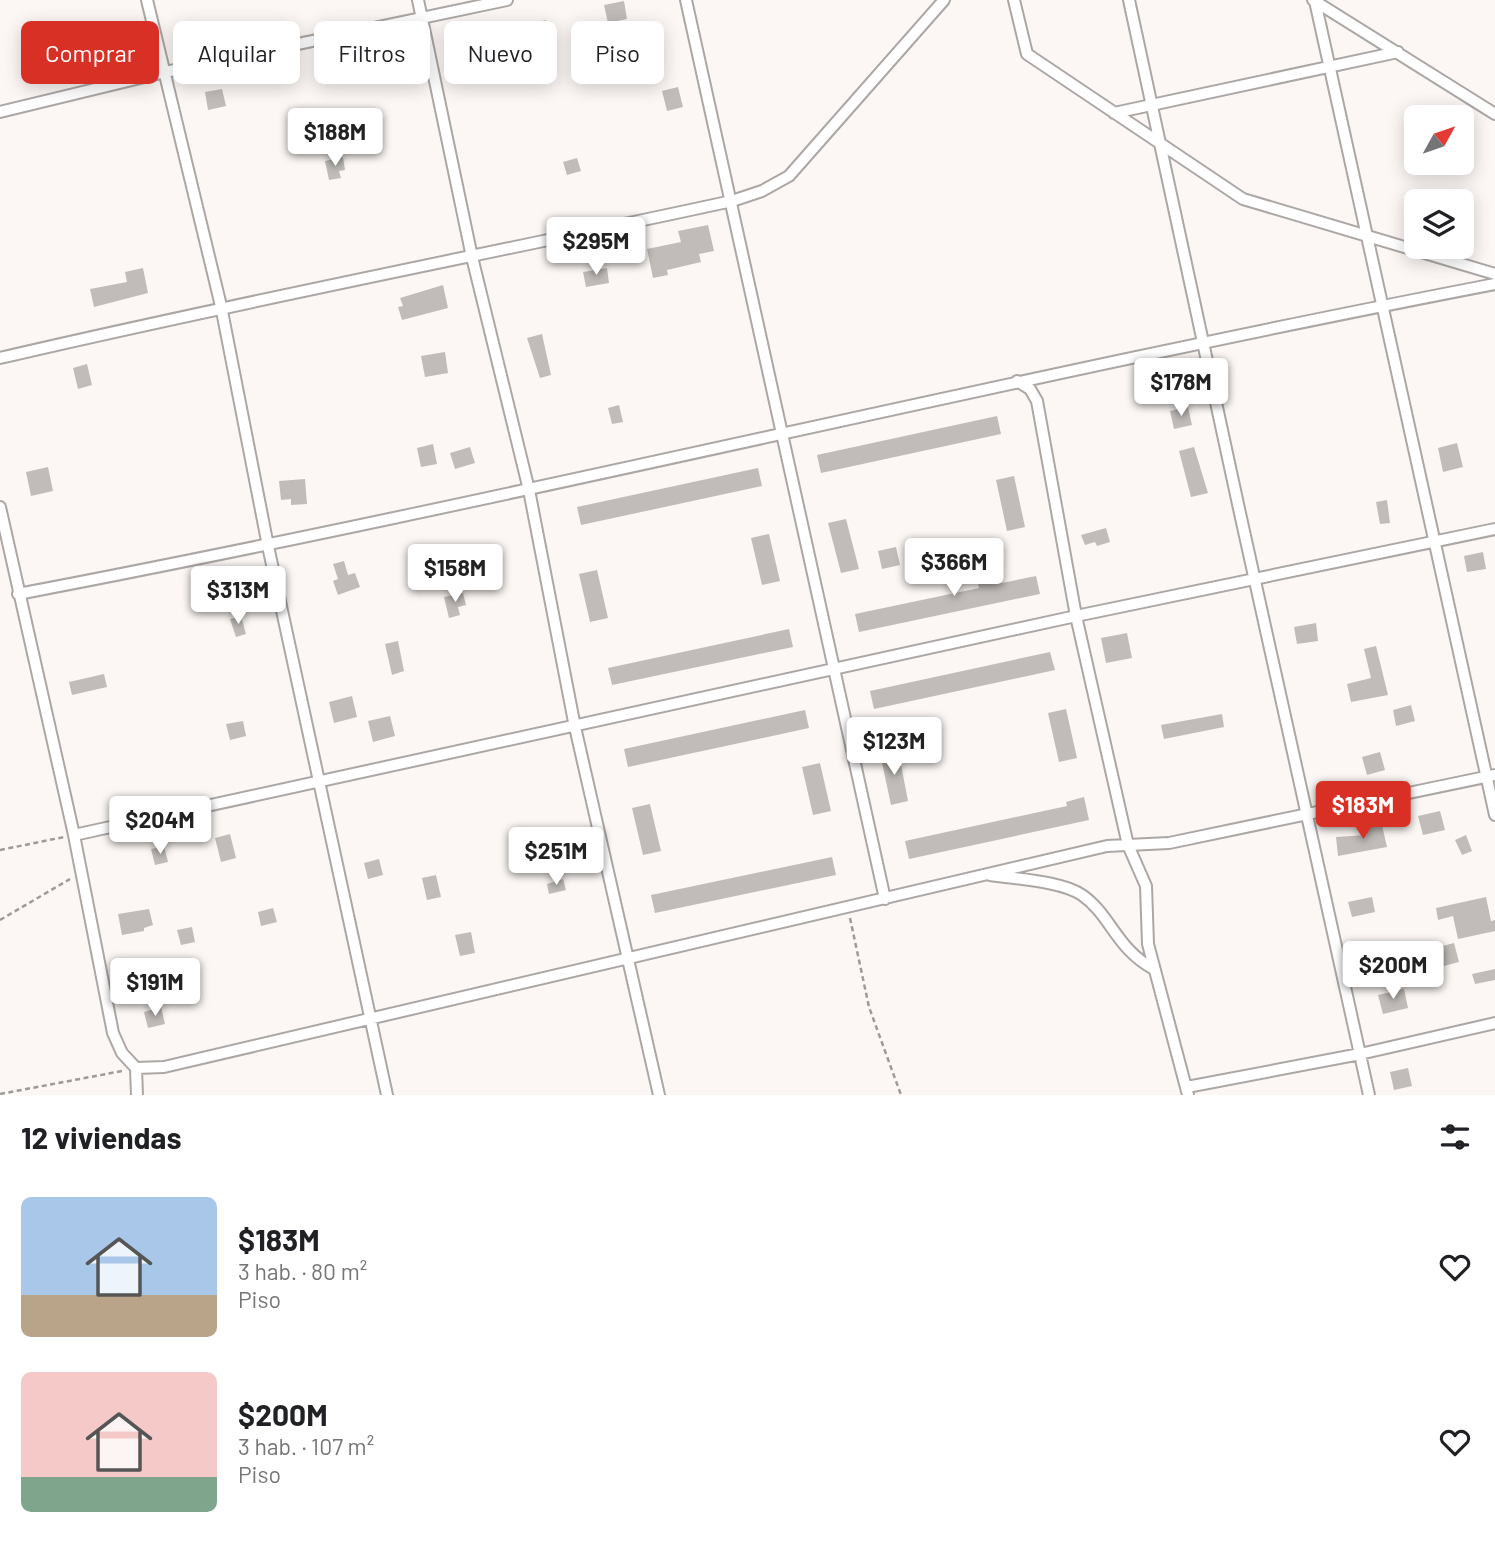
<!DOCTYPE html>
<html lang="es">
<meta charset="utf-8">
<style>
body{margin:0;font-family:Barlow,sans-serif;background:#f2f2f2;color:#202124;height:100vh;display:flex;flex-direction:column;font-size:26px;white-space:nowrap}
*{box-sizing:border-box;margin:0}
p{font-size:23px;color:#757577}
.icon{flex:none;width:38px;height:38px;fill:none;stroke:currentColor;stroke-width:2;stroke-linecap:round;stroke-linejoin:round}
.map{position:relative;height:1095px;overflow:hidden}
.sheet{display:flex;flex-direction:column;background:#fff;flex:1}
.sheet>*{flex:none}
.top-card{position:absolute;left:21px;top:21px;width:700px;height:63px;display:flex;gap:14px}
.needle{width:46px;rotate:50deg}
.controls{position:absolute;left:1404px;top:105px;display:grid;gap:14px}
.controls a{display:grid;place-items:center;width:70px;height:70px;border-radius:10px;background:#fff;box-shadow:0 4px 18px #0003;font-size:35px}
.price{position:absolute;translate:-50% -60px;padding:0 16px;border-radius:7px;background:#fff;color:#222;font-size:23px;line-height:46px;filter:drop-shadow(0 2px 4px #0008)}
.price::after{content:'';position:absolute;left:50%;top:42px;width:21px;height:16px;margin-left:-10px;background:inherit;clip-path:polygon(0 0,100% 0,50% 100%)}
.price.on{background:#d93025;color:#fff}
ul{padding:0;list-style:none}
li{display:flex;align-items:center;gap:21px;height:175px;padding:0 21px}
li span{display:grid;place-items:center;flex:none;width:196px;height:140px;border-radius:10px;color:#555}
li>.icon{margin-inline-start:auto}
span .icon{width:84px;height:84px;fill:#fffc;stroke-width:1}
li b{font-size:30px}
h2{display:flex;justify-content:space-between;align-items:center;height:84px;padding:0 21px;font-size:30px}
.pill{padding:0 24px;border-radius:10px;background:#fff;box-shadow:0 4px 18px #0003;font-size:24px;line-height:63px}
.pill.on{background:#d93025;color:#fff}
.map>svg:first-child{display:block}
.building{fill:#c1bcb9}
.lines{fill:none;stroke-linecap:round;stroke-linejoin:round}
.street-casing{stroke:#aca7a5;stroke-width:14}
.path{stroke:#9e9a98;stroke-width:2.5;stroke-dasharray:5 3.5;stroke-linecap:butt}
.street{stroke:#fff;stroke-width:10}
</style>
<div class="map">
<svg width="1495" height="1095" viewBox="0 0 1495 1095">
<rect width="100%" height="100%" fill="#fcf7f4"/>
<path class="building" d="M 624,1 L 627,19 L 608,23 L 604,5 Z
M 546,20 L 549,32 L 533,36 L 530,24 Z
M 133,29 L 137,43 L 123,48 L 119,34 Z
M 678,87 L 683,107 L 667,111 L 662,91 Z
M 222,89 L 226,106 L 208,110 L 205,92 Z
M 343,157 L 345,170 L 339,171 L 341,178 L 329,180 L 325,161 Z
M 577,158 L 581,171 L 567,175 L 563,162 Z
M 708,225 L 714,251 L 699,254 L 701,262 L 667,270 L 668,275 L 653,278 L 647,249 L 681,242 L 678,231 Z
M 143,268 L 148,293 L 94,307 L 90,289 L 127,282 L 125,272 Z
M 607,268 L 609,283 L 586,287 L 583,272 Z
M 443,285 L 448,308 L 402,320 L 398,307 L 403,306 L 400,298 Z
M 542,334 L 551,375 L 540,378 L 527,338 Z
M 445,352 L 448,373 L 425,377 L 421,356 Z
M 87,364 L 92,385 L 78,389 L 73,368 Z
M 619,405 L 623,422 L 612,424 L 608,408 Z
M 1188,407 L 1192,425 L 1174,429 L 1170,411 Z
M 997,416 L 1001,434 L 821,473 L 817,455 Z
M 1457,443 L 1463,467 L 1443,472 L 1438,448 Z
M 433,444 L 437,464 L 421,467 L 417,448 Z
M 470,447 L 475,463 L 455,469 L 450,453 Z
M 1194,447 L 1208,493 L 1191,497 L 1179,451 Z
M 48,467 L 53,491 L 31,496 L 26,472 Z
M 758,468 L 762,486 L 581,525 L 577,507 Z
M 1014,476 L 1025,527 L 1007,531 L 996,480 Z
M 305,479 L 307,504 L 291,505 L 291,499 L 281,500 L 279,481 Z
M 1387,500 L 1390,523 L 1380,524 L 1376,502 Z
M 846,519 L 859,569 L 841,573 L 828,523 Z
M 1106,528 L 1110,542 L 1097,546 L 1095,542 L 1085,545 L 1081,535 Z
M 769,534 L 780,581 L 762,585 L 751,538 Z
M 896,547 L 900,565 L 882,569 L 878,551 Z
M 989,549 L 997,584 L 1036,576 L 1040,594 L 859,632 L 855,614 L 979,588 L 971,553 Z
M 1483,552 L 1486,569 L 1467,572 L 1464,556 Z
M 344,561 L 348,575 L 355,573 L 360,587 L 338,595 L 333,581 L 338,579 L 333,564 Z
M 597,570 L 608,618 L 590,622 L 579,574 Z
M 238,575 L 246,607 L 233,610 L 225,578 Z
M 463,593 L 466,605 L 458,607 L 460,615 L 449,618 L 444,597 Z
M 241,616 L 246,634 L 236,637 L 230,619 Z
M 1316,623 L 1318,641 L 1297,644 L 1294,627 Z
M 789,629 L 793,647 L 612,685 L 608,668 Z
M 1127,633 L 1132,658 L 1106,663 L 1101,638 Z
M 398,641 L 404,671 L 392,675 L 385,644 Z
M 1376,646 L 1388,695 L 1351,702 L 1347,684 L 1371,678 L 1364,649 Z
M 1050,652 L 1055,670 L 874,709 L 870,691 Z
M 104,674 L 107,687 L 72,695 L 69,682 Z
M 352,696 L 357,717 L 334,723 L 329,702 Z
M 1411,705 L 1415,721 L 1396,726 L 1393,710 Z
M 1066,709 L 1077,758 L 1059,762 L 1048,713 Z
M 805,710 L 809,728 L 628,767 L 624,749 Z
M 1222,714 L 1224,727 L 1164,739 L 1161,725 Z
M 390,716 L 395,736 L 373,742 L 368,721 Z
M 243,721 L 246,736 L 230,740 L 226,724 Z
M 898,749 L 908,801 L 891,805 L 880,753 Z
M 1380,752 L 1385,770 L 1367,775 L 1362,757 Z
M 820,763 L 831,811 L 813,815 L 802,767 Z
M 1084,797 L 1089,820 L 909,859 L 905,841 L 1067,806 L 1066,802 Z
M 650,804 L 661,851 L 643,855 L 632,808 Z
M 1440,811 L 1445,830 L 1423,835 L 1418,816 Z
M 1381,821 L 1387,847 L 1338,856 L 1336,837 L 1367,835 L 1365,825 Z
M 230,834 L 236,858 L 221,862 L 215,838 Z
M 1466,835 L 1472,851 L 1462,855 L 1455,840 Z
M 164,846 L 168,862 L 155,865 L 151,849 Z
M 832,857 L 836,875 L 655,913 L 651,895 Z
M 379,859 L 383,875 L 368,879 L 364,863 Z
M 436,875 L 441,897 L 427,900 L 422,878 Z
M 563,879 L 566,890 L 549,894 L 547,884 Z
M 1372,897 L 1375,912 L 1352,917 L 1348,902 Z
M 1486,897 L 1491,921 L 1495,920 L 1495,931 L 1458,939 L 1453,916 L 1438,920 L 1436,908 Z
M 273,908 L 277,922 L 261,926 L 258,912 Z
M 149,909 L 153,925 L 144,928 L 144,931 L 122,935 L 118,914 Z
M 192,927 L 195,942 L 181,945 L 177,930 Z
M 471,932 L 475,953 L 460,956 L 455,935 Z
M 1454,943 L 1459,962 L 1440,967 L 1435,948 Z
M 1495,969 L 1495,980 L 1475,984 L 1472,974 Z
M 1404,989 L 1408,1008 L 1383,1014 L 1378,995 Z
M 161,1007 L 165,1024 L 148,1028 L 144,1012 Z
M 1408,1068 L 1412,1086 L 1394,1090 L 1390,1072 Z"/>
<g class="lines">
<g class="street-casing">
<path id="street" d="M 147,0 L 221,306 L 268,546 L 387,1095
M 418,0 L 472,257 L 529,490 L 575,727 L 659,1095
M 686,0 L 885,899
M 1014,0 L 1027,54 L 1243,199 L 1495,274
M 1129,0 C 1208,365 1286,731 1369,1095
M 1313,0 L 1495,114
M 1315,1 L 1495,815
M 0,112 L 165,72 L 507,0
M 1114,113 L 1398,52
M 0,358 C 243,301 488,254 732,201 L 762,191 L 789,176 L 944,0
M 1017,381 L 1030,389 L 1037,401 L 1076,616 L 1128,845 L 1146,886 L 1148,944 L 1188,1095
M 0,507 L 74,835 L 113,1033 L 122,1053 L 136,1068 L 137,1095
M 18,594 C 512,500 1001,379 1495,284
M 74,835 L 1076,616 L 1495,529
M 990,875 C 1016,879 1062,881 1082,895 C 1111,915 1116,949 1154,969
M 136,1068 L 164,1067 L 1107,846 L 1169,843 L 1495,775
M 1187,1087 L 1360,1054 L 1495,1023"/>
</g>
<path class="path" d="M 0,850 L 64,837
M 850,918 L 869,1007 L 901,1095
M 0,920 L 70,879
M 0,1094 L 122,1071"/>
<use href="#street" class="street"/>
</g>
</svg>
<div class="controls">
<a><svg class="needle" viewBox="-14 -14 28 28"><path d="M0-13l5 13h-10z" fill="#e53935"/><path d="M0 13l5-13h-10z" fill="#757577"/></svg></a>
<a><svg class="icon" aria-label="layers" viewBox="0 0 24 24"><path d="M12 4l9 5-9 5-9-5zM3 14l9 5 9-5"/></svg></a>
</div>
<b class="price" style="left:335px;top:168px">$188M</b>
<b class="price" style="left:596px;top:277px">$295M</b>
<b class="price" style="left:1181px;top:418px">$178M</b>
<b class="price" style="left:954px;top:598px">$366M</b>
<b class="price" style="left:455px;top:604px">$158M</b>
<b class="price" style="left:238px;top:626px">$313M</b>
<b class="price" style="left:894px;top:777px">$123M</b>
<b class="price on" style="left:1363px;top:841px">$183M</b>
<b class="price" style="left:160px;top:856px">$204M</b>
<b class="price" style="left:556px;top:887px">$251M</b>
<b class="price" style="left:1393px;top:1001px">$200M</b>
<b class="price" style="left:155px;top:1018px">$191M</b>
<div class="top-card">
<a class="pill on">Comprar</a>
<a class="pill">Alquilar</a>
<a class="pill">Filtros</a>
<a class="pill">Nuevo</a>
<a class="pill">Piso</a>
</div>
</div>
<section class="sheet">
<h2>12 viviendas<svg class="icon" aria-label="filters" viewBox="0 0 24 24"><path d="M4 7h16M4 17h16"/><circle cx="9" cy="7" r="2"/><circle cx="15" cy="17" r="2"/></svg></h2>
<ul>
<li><span style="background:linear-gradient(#a9c7e8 70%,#b9a48a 0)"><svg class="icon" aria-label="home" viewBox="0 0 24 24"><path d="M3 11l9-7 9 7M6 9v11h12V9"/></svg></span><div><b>$183M</b><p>3 hab. · 80 m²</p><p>Piso</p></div><svg class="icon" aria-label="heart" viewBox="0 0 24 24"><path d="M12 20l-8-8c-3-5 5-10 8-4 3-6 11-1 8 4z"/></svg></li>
<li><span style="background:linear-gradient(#f6c9c9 75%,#7fa58c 0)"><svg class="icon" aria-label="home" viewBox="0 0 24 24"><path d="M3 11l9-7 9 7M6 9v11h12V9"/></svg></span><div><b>$200M</b><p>3 hab. · 107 m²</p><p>Piso</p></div><svg class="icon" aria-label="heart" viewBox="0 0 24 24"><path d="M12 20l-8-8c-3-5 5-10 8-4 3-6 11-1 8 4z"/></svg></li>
</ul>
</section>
